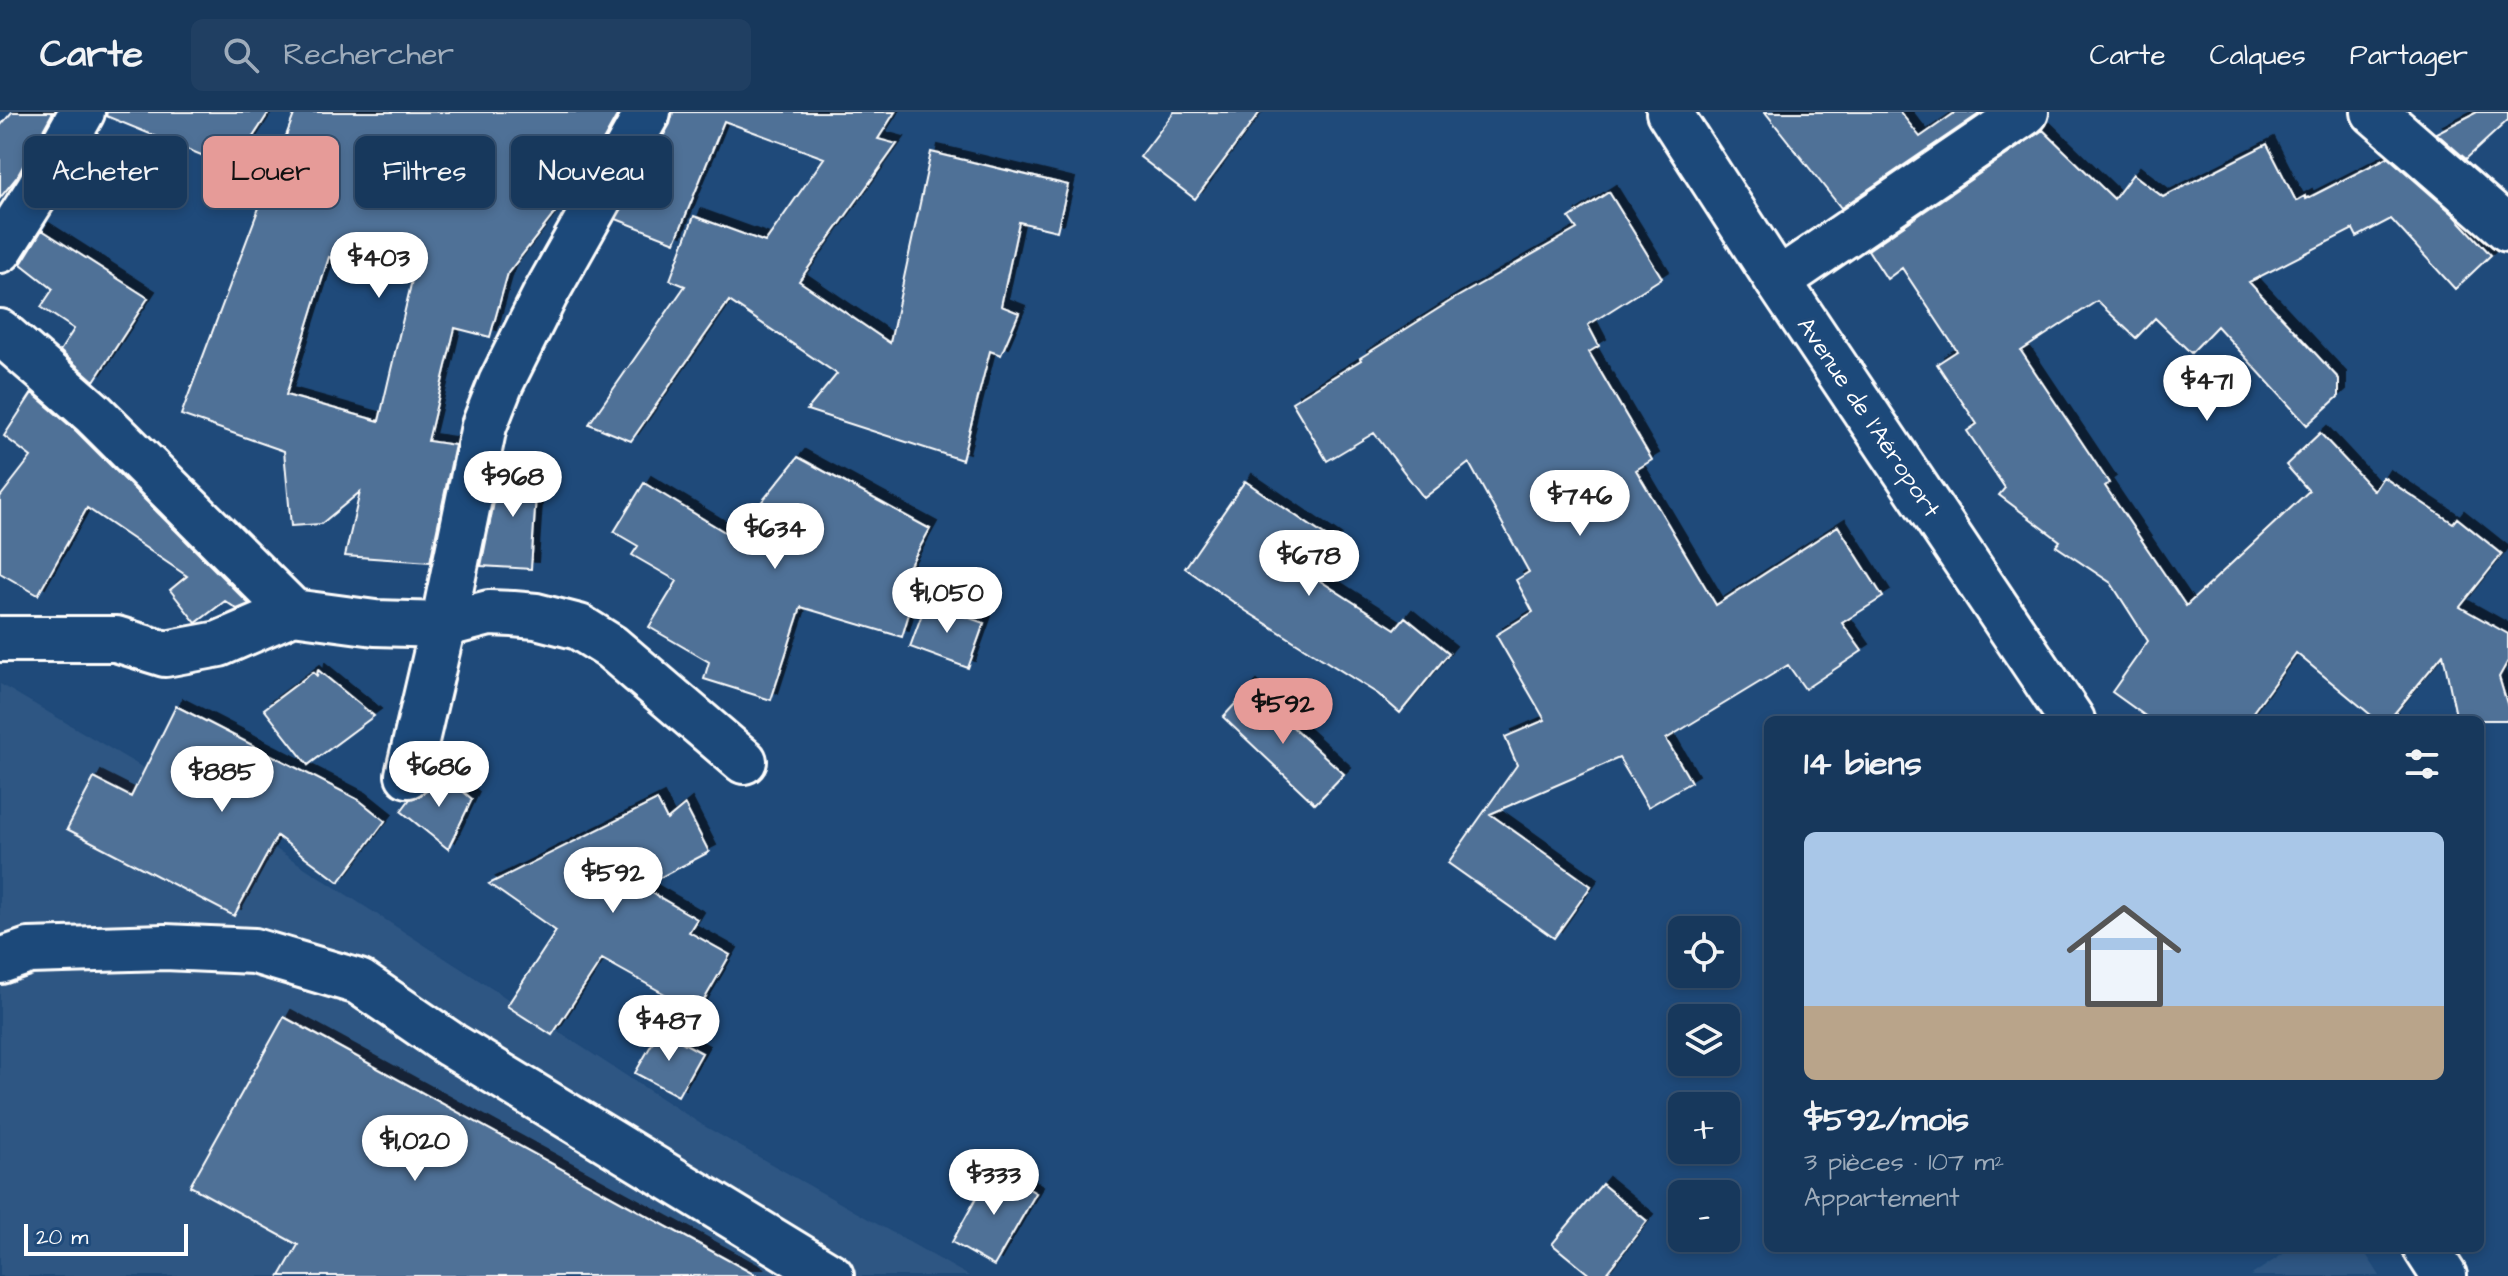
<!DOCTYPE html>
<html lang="fr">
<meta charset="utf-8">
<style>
body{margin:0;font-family:"Architects Daughter",sans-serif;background:#203f62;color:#f1f3f6;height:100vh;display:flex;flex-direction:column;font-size:30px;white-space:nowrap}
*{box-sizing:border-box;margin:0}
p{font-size:26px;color:#9eacbb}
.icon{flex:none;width:44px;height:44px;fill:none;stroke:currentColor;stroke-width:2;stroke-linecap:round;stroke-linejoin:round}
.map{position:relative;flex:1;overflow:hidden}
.panel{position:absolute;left:1764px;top:604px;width:720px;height:536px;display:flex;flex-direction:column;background:#17385c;border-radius:12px;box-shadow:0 4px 12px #0003,0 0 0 2px #365272}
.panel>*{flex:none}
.top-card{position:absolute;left:24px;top:24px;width:760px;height:72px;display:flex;gap:16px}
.buttons{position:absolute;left:1668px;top:804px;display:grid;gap:16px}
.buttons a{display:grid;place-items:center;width:72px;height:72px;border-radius:12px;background:#17385c;box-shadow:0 4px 12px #0003,0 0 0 2px #365272;font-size:40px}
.scale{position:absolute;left:24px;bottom:20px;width:164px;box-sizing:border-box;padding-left:8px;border:4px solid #fff;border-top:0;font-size:22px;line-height:28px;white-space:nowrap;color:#fff;-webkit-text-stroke:6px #1f4a7a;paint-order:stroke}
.price{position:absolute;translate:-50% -68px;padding:0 18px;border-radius:28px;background:#fff;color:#222;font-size:26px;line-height:52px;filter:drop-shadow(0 2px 4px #0008)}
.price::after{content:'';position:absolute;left:50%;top:48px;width:24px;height:18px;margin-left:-12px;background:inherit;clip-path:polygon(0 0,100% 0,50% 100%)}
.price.on{background:#e69b98;color:#111}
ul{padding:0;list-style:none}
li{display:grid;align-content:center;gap:16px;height:424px;padding:0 40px}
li+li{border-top:2px solid #365272}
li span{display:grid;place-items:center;height:248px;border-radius:12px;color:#555}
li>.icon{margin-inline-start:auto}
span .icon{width:144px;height:144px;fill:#fffc;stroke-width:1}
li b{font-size:34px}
h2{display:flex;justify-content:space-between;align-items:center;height:96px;padding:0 40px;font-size:34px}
.tag{padding:0 28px;border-radius:12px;background:#17385c;box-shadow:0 4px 12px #0003,0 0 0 2px #365272;font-size:28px;line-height:72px}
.tag.on{background:#e69b98;color:#111}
header{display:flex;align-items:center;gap:48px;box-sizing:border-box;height:112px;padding:0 40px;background:#17385c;border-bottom:2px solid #365272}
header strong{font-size:38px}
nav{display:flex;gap:44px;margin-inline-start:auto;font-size:28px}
.search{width:560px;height:72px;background:#203f62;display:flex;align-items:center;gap:20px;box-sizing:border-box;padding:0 28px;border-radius:12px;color:#9eacbb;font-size:30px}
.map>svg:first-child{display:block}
.built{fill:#2e5683}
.building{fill:#507197;stroke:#fff;stroke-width:2;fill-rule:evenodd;filter:url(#shadow)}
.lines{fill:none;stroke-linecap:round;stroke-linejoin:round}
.minor-casing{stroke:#fff;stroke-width:50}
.highway-casing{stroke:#fff;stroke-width:50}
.minor{stroke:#1f4a7a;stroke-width:44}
.highway{stroke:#1f4a7a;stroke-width:44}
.labels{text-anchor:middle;stroke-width:7;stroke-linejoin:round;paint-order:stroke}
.street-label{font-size:24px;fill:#fff;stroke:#1f4a7a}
</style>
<header>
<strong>Carte</strong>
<div class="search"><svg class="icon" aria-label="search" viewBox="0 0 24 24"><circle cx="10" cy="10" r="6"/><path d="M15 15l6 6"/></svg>Rechercher</div>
<nav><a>Carte</a><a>Calques</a><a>Partager</a></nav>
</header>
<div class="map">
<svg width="2508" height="1164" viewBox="0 0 2508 1164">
<defs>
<filter id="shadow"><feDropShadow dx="7" dy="-7" stdDeviation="0" flood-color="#0009"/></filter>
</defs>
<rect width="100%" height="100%" fill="#1f4a7a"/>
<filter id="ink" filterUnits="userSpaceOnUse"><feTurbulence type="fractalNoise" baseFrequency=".0125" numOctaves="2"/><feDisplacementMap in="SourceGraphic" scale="16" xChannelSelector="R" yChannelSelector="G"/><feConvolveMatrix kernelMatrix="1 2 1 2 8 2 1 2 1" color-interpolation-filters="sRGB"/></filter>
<g filter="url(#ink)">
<path class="built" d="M 0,572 L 217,699 L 704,1014 L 969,1164 L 0,1164 Z
M 2292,1136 L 2362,1136 L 2380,1164 L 2250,1164 Z"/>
<path class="building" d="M 12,0 L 53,0 L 17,65 L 0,86 L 0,14 Z
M 107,0 L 269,0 L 233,56 L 106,4 Z
M 295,0 L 619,0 L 569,89 L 565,88 L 508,161 L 490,225 L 455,216 L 428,329 L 455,333 L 430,450 L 345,444 L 360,380 L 321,412 L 291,414 L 284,339 L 181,303 ZM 329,145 L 412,168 L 379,309 L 286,283 Z
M 673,0 L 895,0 L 878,27 L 897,32 L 799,169 L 890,231 L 931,40 L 1068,73 L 1057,119 L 1019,110 L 1001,194 L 1019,201 L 1001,243 L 990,239 L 962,348 L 807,298 L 837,262 L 729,189 L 631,329 L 589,312 L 685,174 L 670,168 L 694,104 L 765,130 L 824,46 L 724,9 L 675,130 L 616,107 L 670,12 Z
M 1174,0 L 1260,0 L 1195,87 L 1140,45 Z
M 1765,0 L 1900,0 L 1920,25 L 1956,0 L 1982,0 L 1841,96 Z
M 2477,0 L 2508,0 L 2508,8 L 2466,47 L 2436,21 Z
M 2043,18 L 2114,87 L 2133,62 L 2163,85 L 2267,32 L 2296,89 L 2305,84 L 2306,87 L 2388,45 L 2453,102 L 2491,143 L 2455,177 L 2391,107 L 2357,125 L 2353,117 L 2249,170 L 2339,267 L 2339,284 L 2307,313 L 2217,214 L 2191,241 L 2155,206 L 2136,226 L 2097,189 L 2021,239 L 2109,371 L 2105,374 L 2186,494 L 2309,379 L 2286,353 L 2320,321 L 2374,379 L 2383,365 L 2453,411 L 2457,406 L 2502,442 L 2460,495 L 2508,522 L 2508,549 L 2499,565 L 2508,595 L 2508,608 L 2457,608 L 2443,542 L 2389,608 L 2377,608 L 2296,541 L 2247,608 L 2151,608 L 2112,580 L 2148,529 L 2111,471 L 2056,434 L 2060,429 L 1999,383 L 2005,376 L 1967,319 L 1977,312 L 1937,252 L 1957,239 L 1902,156 L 1887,167 L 1868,138 Z
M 1609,80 L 1662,166 L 1588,213 L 1599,234 L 1589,240 L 1652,348 L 1636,358 L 1716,493 L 1838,414 L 1883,485 L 1842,511 L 1862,539 L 1805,577 L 1788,553 L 1666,627 L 1691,670 L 1648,695 L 1619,646 L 1490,702 L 1591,774 L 1554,826 L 1448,751 L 1517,653 L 1505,625 L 1545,608 L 1496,523 L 1533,500 L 1516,468 L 1529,460 L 1469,351 L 1424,386 L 1374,321 L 1327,349 L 1292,290 L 1361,248 L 1360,246 L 1452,188 L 1577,117 L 1569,106 Z
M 42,118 L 148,186 L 94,269 L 60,239 L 74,217 L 41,195 L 53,177 L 21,152 Z
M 32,281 L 76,319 L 249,492 L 237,497 L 225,489 L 196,511 L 170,478 L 187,464 L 87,396 L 38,483 L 0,461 L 0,385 L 31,345 L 4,324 Z
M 798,345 L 930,417 L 899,473 L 916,478 L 902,525 L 801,495 L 771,588 L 704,567 L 709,550 L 649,515 L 677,469 L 632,443 L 638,434 L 614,420 L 644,371 L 733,425 Z
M 502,351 L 538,353 L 531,457 L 481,454 Z
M 1245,369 L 1334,430 L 1311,463 L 1395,517 L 1405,505 L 1449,541 L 1400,601 L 1378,582 L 1246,499 L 1185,456 Z
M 926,491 L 984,511 L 968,556 L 910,535 Z
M 318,558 L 374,604 L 308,653 L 264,597 L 313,560 L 317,564 Z
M 1250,576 L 1344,662 L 1315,692 L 1223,605 Z
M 176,594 L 359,688 L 385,709 L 339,770 L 277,724 L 234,804 L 67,717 L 94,666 L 131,685 Z
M 436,657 L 472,687 L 448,737 L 401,699 L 410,687 L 427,679 Z
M 657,688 L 667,708 L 685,693 L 709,740 L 642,775 L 697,807 L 689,820 L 730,843 L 697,900 L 602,847 L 552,923 L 507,894 L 556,819 L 489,772 Z
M 284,905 L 757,1164 L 280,1164 L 298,1133 L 190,1074 Z
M 660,918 L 702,941 L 678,984 L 635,961 Z
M 993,1056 L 1036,1081 L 994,1154 L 952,1130 Z
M 1602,1072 L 1647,1109 L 1604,1164 L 1591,1164 L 1552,1132 Z"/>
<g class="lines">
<g class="minor-casing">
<path id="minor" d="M 2374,0 L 2508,117
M 0,138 L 38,78 L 82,0
M 1778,169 L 2026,0
M 0,220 L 93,301 L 293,500 L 375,511 L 443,513 L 489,501 L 513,502 L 536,504 L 579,515 L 611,535 L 744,649
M 0,527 L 116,527 L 165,542 L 219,532 L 293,500
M 408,663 L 443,513 L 484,314 L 501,271 L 545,183 L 648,0
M 0,849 L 29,839 L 165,835 L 254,839 L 359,870 L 451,933 L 831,1164"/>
</g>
<g class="highway-casing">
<path id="highway" d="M 1669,0 L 1778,169 L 2072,608
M 2426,1136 L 2444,1164"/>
</g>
<use href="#minor" class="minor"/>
<use href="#highway" class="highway"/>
</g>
</g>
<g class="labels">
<g class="street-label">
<text transform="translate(1869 305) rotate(56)" y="8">Avenue de l'Aéroport</text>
</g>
</g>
</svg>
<div class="buttons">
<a><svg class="icon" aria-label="locate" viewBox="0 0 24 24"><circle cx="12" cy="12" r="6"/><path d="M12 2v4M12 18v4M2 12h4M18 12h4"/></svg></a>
<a><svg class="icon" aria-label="layers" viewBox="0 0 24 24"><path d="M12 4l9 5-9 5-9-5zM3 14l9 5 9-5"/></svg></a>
<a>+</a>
<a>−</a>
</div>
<div class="scale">20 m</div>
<b class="price" style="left:379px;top:188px">$403</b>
<b class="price" style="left:2207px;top:311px">$471</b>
<b class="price" style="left:513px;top:407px">$968</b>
<b class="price" style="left:1580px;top:426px">$746</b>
<b class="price" style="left:775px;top:459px">$634</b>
<b class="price" style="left:1309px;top:486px">$678</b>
<b class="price" style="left:947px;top:523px">$1,050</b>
<b class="price on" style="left:1283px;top:634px">$592</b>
<b class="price" style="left:439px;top:697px">$686</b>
<b class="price" style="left:222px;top:702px">$885</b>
<b class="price" style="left:613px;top:803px">$592</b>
<b class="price" style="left:669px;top:951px">$487</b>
<b class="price" style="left:415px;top:1071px">$1,020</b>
<b class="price" style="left:994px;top:1105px">$333</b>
<div class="top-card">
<a class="tag">Acheter</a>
<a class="tag on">Louer</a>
<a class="tag">Filtres</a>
<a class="tag">Nouveau</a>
</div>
<section class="panel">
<h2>14 biens<svg class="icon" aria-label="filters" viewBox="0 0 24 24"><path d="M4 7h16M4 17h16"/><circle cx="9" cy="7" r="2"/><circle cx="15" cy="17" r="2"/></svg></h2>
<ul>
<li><span style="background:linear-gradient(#a9c7e8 70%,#b9a48a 0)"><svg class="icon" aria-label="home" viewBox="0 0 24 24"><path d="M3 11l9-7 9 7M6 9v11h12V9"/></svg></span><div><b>$592/mois</b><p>3 pièces · 107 m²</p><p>Appartement</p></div></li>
</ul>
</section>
</div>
